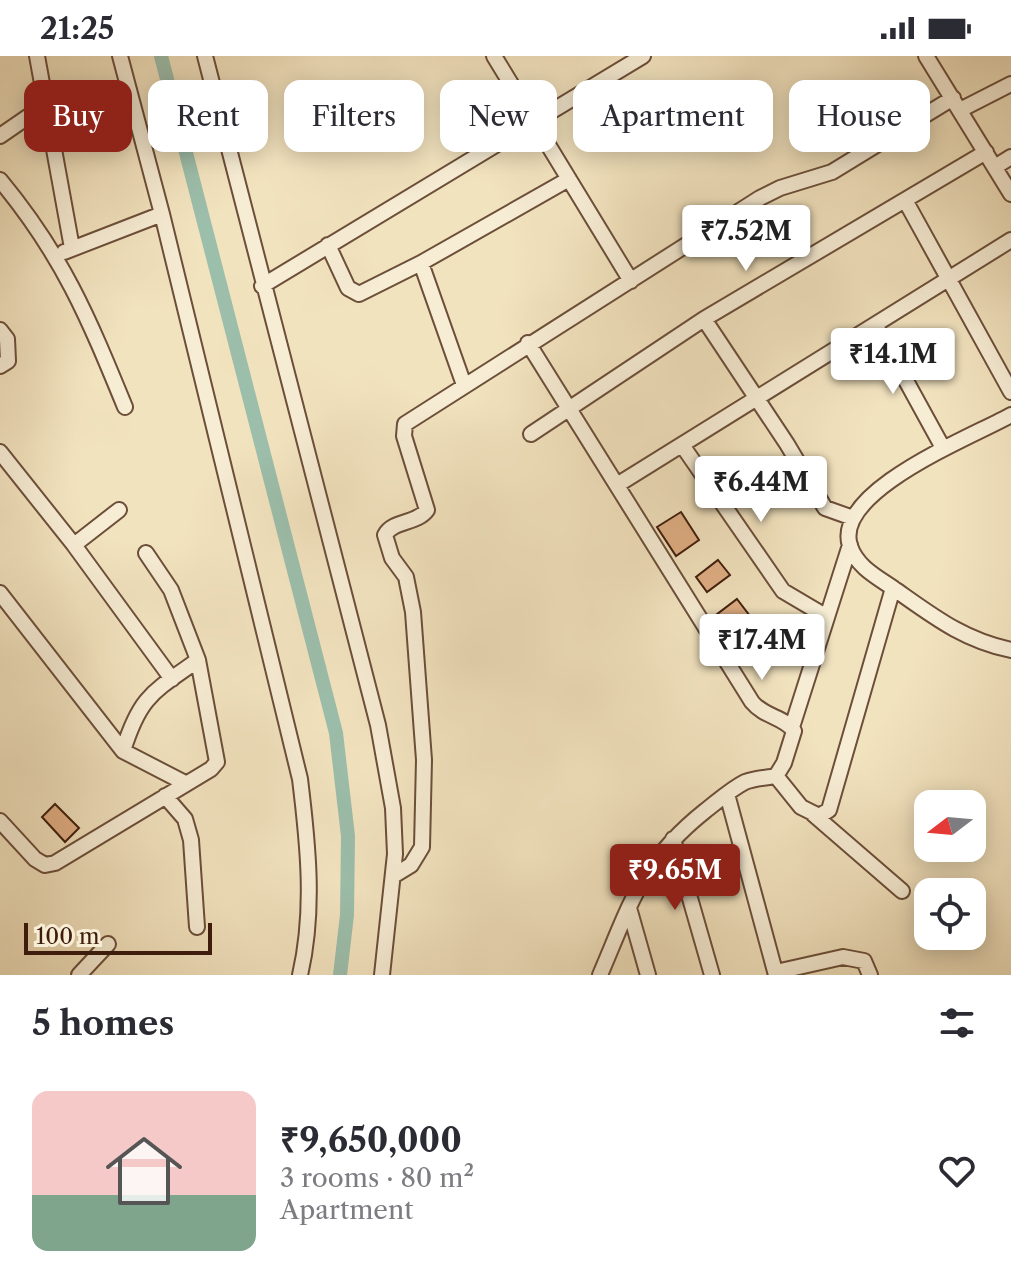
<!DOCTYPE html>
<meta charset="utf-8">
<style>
body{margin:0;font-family:"Libre Caslon Text",serif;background:#f7f7f7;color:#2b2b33;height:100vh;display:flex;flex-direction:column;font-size:30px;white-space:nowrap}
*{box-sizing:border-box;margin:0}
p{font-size:26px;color:#7c7c81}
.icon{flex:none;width:44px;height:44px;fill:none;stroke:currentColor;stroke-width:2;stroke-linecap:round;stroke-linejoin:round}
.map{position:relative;height:919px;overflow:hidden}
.panel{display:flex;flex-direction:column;background:#fff;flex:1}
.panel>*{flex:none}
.hud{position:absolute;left:24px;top:24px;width:964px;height:72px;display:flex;gap:16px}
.needle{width:52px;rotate:254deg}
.controls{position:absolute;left:914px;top:734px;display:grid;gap:16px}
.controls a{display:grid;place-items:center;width:72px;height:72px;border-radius:16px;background:#fff;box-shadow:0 4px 20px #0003;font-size:40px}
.scale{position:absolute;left:24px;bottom:20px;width:188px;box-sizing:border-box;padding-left:8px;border:4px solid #3f1d0c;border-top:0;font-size:22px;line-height:28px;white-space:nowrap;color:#3f1d0c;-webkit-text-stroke:6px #f7edd5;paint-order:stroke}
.price{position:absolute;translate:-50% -68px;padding:0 18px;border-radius:8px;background:#fff;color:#222;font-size:26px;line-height:52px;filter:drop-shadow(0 2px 4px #0008)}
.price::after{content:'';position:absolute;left:50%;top:48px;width:24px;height:18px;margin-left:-12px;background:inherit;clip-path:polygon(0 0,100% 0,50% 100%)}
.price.active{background:#8f2418;color:#fff}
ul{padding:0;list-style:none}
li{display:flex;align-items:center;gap:24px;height:200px;padding:0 32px}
li span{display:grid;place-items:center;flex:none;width:224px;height:160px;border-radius:16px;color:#555}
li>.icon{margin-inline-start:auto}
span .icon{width:96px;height:96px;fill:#fffc;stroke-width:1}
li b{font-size:34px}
h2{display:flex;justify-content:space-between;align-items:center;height:96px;padding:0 32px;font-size:34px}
.chip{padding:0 28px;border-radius:16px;background:#fff;box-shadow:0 4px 20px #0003;font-size:28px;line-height:72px}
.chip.active{background:#8f2418;color:#fff}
.status{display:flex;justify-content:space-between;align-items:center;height:56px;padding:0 40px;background:#fff;direction:ltr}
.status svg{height:22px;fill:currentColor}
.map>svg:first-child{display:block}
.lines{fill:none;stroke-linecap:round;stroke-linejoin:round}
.canal{stroke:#9cbfac;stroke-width:14}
.building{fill:#e1af85;stroke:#3f1d0c;stroke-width:2}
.minor-casing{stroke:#6c4e39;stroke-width:18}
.minor{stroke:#f7edd5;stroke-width:14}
</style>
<div class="status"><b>21:25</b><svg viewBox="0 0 49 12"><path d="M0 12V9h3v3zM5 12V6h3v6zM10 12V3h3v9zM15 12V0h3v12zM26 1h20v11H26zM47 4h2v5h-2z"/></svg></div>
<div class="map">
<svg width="1011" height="919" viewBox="0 0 1011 919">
<rect width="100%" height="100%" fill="#f2e3bf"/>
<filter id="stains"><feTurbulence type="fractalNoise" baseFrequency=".0025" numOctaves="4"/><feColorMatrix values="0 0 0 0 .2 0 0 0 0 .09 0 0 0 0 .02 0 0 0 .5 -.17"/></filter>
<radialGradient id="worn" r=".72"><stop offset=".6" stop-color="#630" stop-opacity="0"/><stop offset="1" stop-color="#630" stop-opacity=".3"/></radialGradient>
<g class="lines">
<path class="canal" d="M 161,0 L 336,677 L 348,780 L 347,859 L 340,919"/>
</g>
<path class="building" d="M 681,456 L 699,484 L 676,500 L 657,471 Z
M 718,504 L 730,519 L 707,536 L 696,521 Z
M 737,543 L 750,560 L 725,579 L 712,562 Z
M 55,748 L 79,772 L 65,786 L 42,761 Z"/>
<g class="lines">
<g class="minor-casing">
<path id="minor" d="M 37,0 L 72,192
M 120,0 L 162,158 L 300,723 C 308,788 315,855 300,919
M 205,0 L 378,669 L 393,752 L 395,798 L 382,919
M 494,0 L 631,225
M 926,0 L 1011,138
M 960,54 L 1011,28
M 0,80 L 45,49
M 995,111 L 1011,101
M 0,124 C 63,200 88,261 125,351
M 905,144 L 1011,336
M 328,189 L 348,232 L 359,238 L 421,207 L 569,123
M 64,196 L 162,158
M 421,207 L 464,329
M 262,230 L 643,0
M 704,263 L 787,388 L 825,452 L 853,462
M 876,270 L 943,392
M 0,274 L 7,283 L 8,305 L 0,310
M 528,287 L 752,646 C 764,661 785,661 794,675 L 784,707 L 776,720 C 766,722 755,722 745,726 C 731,733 718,745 705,755 C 641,806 631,847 600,919
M 1011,359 C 974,380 832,435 850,490 C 857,511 877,521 893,532 C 933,560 963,584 1011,594
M 531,378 L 704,263 L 986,96
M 682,389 L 783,535 L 827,561
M 0,396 L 74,489 L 172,623
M 617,429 L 1011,184
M 74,489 L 119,454
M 0,537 L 123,695 L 185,727
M 792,671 L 850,489
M 123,695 C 140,640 153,636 198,604
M 776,720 L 801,751 L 819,760 L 829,754 L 893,532
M 727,738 L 776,919
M 165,740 L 185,763 L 191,784 L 197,871
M 813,758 L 902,835
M 0,765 L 35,803 L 45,809 L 55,807 L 211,713 L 217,706 L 198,604 L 171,534 L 146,497
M 673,783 L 712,919
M 393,820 L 411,809 L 422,791 L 424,704 L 413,556 L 406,521 L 392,502 L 385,479 C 393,464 417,468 427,454 L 404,380 L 405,368 L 760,142 L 780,132 L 832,116 L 953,42
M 629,852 L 648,919
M 776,916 L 843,901 L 864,905 L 870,919
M 79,919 L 108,888"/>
</g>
<use href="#minor" class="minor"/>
</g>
<rect width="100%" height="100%" filter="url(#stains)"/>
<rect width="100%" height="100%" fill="url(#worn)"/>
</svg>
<div class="controls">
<a><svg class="needle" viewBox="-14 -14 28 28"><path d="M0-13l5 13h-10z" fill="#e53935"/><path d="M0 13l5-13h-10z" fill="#7c7c81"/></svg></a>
<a><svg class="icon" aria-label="locate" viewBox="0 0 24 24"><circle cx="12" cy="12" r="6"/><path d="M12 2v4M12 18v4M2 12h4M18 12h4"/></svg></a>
</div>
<div class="scale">100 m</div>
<b class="price" style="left:746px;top:217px">₹7.52M</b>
<b class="price" style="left:893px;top:340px">₹14.1M</b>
<b class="price" style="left:761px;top:468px">₹6.44M</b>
<b class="price" style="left:762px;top:626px">₹17.4M</b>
<b class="price active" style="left:675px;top:856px">₹9.65M</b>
<div class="hud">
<a class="chip active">Buy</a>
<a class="chip">Rent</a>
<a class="chip">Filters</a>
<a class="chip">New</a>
<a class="chip">Apartment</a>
<a class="chip">House</a>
</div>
</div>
<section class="panel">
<h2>5 homes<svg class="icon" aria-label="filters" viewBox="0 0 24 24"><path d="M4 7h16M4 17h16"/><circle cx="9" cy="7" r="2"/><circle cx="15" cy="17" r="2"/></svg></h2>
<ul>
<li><span style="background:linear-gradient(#f6c9c9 65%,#7fa58c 0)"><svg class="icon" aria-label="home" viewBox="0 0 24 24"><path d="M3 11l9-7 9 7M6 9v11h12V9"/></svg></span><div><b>₹9,650,000</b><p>3 rooms · 80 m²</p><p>Apartment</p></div><svg class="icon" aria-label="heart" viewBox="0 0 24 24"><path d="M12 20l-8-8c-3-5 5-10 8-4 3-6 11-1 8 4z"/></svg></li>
</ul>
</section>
